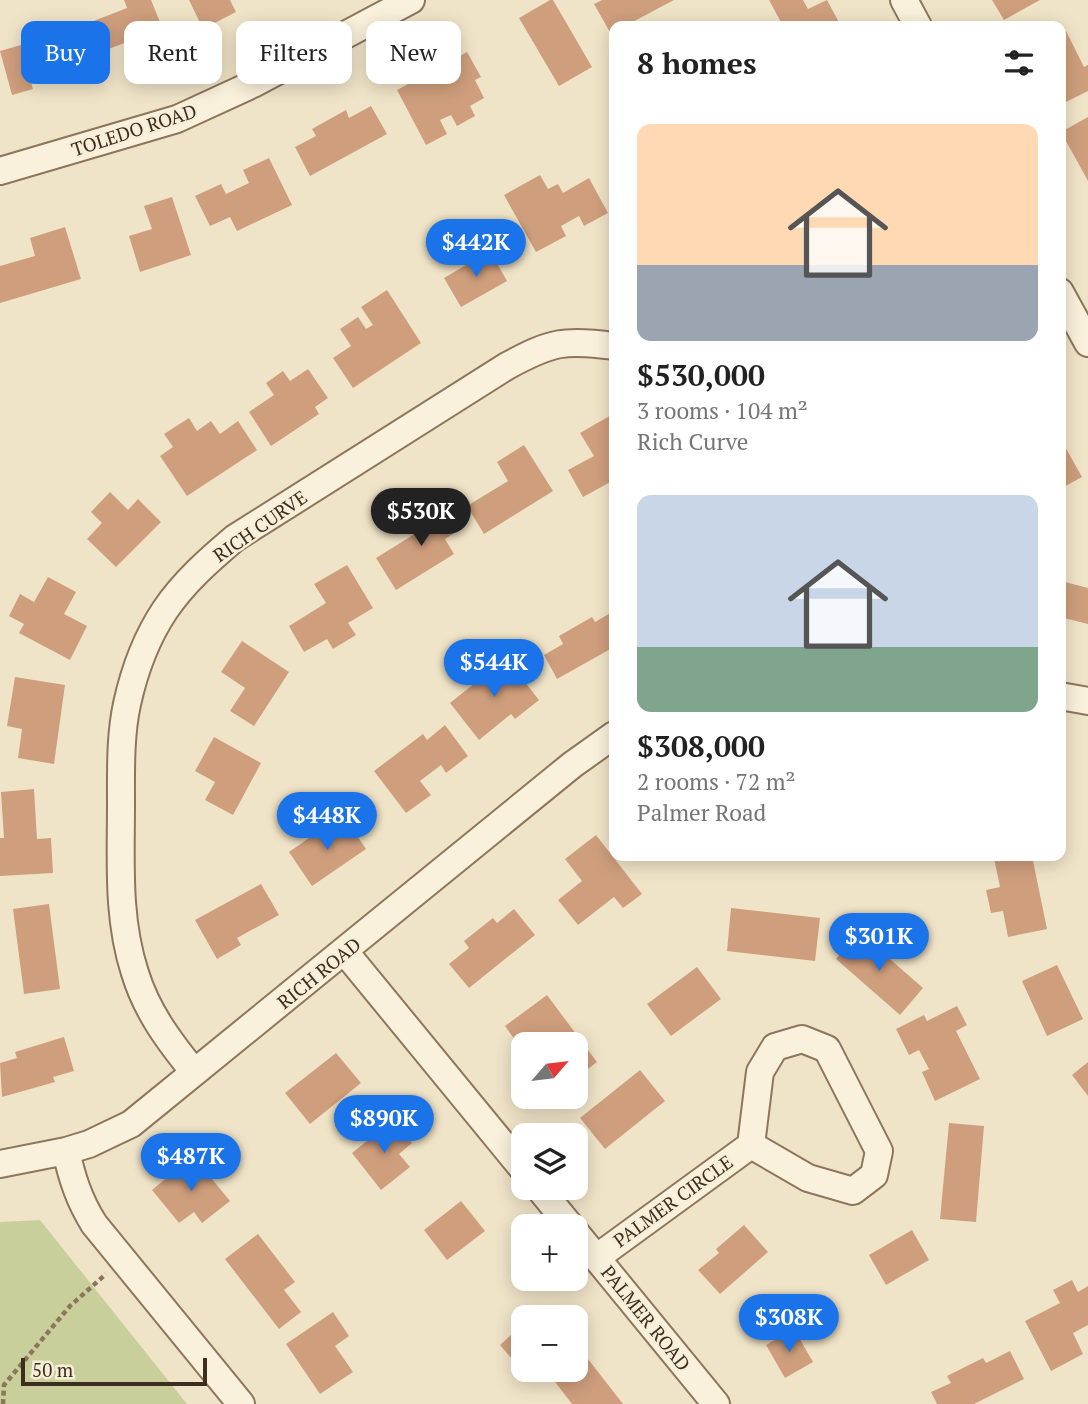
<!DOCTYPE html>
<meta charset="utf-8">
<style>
body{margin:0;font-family:"PT Serif",serif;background:#f2f2f2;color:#222;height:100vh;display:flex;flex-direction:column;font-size:26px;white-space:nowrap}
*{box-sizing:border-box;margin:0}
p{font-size:23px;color:#767676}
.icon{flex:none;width:38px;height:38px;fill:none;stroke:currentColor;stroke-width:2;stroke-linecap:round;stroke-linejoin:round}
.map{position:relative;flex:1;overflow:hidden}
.sheet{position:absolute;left:609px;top:21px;width:457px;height:840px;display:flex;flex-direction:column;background:#fff;border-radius:14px;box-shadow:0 4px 18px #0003}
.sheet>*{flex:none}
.banner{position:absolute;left:21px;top:21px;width:483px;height:63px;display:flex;gap:14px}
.needle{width:46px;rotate:62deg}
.fabs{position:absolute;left:511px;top:1032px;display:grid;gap:14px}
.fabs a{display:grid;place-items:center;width:77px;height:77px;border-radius:14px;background:#fff;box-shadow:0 4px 18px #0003;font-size:35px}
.scale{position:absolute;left:21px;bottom:18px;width:186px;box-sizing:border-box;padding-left:7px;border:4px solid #3d2e20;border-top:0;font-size:19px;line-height:24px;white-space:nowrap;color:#3d2e20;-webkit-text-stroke:5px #f7eed8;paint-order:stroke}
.price{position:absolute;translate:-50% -60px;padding:0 16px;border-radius:24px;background:#1a73e8;color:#fff;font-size:23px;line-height:46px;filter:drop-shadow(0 2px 4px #0008)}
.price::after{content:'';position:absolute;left:50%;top:42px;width:21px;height:16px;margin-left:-10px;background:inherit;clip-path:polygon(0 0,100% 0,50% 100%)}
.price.selected{background:#222;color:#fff}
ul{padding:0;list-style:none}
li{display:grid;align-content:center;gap:14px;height:371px;padding:0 28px}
li span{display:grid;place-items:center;height:217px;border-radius:14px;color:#555}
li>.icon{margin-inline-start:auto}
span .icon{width:126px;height:126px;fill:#fffc;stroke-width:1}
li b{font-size:30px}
h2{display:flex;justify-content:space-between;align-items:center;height:84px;padding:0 28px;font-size:30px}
.pill{padding:0 24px;border-radius:14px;background:#fff;box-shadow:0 4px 18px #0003;font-size:24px;line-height:63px}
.pill.selected{background:#1a73e8;color:#fff}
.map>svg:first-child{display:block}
.green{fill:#c9cf9b}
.building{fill:#cf9f7d}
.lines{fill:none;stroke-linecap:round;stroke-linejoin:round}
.street-casing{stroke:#8d765c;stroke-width:30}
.path{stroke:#8d765c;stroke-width:4.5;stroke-dasharray:5 3.5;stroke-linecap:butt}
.street{stroke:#faf1dc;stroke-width:26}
.labels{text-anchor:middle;stroke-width:5;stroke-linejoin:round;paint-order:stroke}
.street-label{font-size:19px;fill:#3d2e20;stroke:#f7eed8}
</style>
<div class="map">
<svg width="1088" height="1404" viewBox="0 0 1088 1404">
<rect width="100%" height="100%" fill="#f0e4c8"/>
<path class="green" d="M 40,1220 L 187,1404 L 0,1404 L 0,1222 Z"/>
<path class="building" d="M 124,0 L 151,0 L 169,44 L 133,58 L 127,42 L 98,53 L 86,24 L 127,8 Z
M 189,0 L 230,0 L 236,12 L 203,29 Z
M 550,0 L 553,0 L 592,67 L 559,86 L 519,18 Z
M 602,0 L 674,0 L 625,26 L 614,26 L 614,32 L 611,34 L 594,4 Z
M 769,0 L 803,0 L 808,9 L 827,0 L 841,26 L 783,26 Z
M 992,0 L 1040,0 L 1004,20 Z
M 1066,31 L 1084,67 L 1088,65 L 1088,91 L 1060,105 L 1060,33 Z
M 56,35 L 66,69 L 30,79 L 33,89 L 12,95 L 0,51 Z
M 467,52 L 481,77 L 475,80 L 484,98 L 470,106 L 475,116 L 457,126 L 451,115 L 440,120 L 447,134 L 426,145 L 397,90 Z
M 371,106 L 387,134 L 310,176 L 295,147 L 316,136 L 312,129 L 346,110 L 349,118 Z
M 1088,117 L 1088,181 L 1061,132 Z
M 269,158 L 292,205 L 237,231 L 230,217 L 210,226 L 195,196 L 221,184 L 226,194 L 249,183 L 243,170 Z
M 540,175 L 548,189 L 558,184 L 563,193 L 589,178 L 608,213 L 584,226 L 579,216 L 561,226 L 566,236 L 536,252 L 504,195 Z
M 172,197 L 191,255 L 140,272 L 129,236 L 152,229 L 144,206 Z
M 65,227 L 81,279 L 0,303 L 0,266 L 35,256 L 30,238 Z
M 490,251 L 507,281 L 461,307 L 444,278 Z
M 387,290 L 421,343 L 353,388 L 333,358 L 351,346 L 340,329 L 358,317 L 366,329 L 373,325 L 361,307 Z
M 308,369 L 328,398 L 315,407 L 319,414 L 271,446 L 249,412 L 274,395 L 266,383 L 283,371 L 290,381 Z
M 613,414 L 614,480 L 583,497 L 568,470 L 594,456 L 580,433 Z
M 189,418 L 197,431 L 211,421 L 220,434 L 238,421 L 257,450 L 187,496 L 160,456 L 173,447 L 164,434 Z
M 524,445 L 553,491 L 484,534 L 467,506 L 508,481 L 497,462 Z
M 1064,445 L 1082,477 L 1060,489 L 1060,447 Z
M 110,492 L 128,510 L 138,499 L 161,522 L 116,567 L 87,539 L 102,523 L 91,512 Z
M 448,503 L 463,527 L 445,539 L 454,554 L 396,590 L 376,558 L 426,527 L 421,519 Z
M 347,565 L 373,608 L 348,623 L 356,635 L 333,649 L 327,639 L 304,652 L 289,626 L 326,603 L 314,584 Z
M 48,577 L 76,592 L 64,614 L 87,626 L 70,660 L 19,633 L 24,624 L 9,616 L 20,594 L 34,602 Z
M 1065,582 L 1088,588 L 1088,624 L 1060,617 L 1060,601 Z
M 614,611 L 614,647 L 557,679 L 544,655 L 563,644 L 559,636 L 592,617 L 595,622 Z
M 242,641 L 289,672 L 254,726 L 230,711 L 245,688 L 221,672 Z
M 506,658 L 539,700 L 515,719 L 511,714 L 479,740 L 450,703 Z
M 15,677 L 65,685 L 54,764 L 18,758 L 22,729 L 7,726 Z
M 445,725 L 468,756 L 446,773 L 441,765 L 420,781 L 431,795 L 406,813 L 374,771 L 423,734 L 427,740 Z
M 214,737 L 261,763 L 233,815 L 205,800 L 215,782 L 195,771 Z
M 34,789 L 37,839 L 51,838 L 53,873 L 0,876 L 0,838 L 4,838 L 1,792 Z
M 347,821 L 366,849 L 312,886 L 289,852 L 322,829 L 326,835 Z
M 596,835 L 642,894 L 623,908 L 614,897 L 578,925 L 558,900 L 582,881 L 565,859 Z
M 1004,856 L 1032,856 L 1047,929 L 1008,937 L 1003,911 L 991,913 L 986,890 L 1000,887 L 994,858 Z
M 261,884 L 279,915 L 237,938 L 241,945 L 217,959 L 195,920 Z
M 49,904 L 60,989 L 24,994 L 13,909 Z
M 731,908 L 820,918 L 815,961 L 727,951 Z
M 514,909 L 535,935 L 469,988 L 449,964 L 469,948 L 464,941 L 493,918 L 497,923 Z
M 859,932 L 923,988 L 900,1015 L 836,959 Z
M 1057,965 L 1083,1019 L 1047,1036 L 1022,981 Z
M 697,967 L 721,999 L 671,1036 L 647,1004 Z
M 547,995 L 597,1062 L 576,1078 L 576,1045 L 523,1045 L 523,1051 L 505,1026 Z
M 957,1006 L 967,1025 L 956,1031 L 980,1079 L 935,1101 L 922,1072 L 929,1069 L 919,1050 L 909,1055 L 896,1029 L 924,1015 L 927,1021 Z
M 64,1037 L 74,1071 L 53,1077 L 55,1082 L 2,1097 L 0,1063 L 17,1058 L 15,1052 Z
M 336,1053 L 361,1083 L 310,1124 L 285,1093 Z
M 1088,1062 L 1088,1096 L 1072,1075 Z
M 640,1070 L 665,1101 L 605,1149 L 580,1118 Z
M 393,1120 L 412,1143 L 399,1154 L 410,1167 L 381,1190 L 352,1153 Z
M 949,1123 L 984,1126 L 976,1222 L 940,1219 Z
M 193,1156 L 230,1201 L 202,1223 L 194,1212 L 179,1223 L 152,1190 Z
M 461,1201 L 485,1231 L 447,1260 L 424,1230 Z
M 744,1225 L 768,1252 L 720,1294 L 698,1270 L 719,1253 L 716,1249 Z
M 912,1230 L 929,1260 L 886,1285 L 869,1255 Z
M 258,1234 L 295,1282 L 284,1290 L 301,1312 L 279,1329 L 225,1259 Z
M 1072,1280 L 1078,1292 L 1088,1286 L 1088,1325 L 1073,1333 L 1083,1354 L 1051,1371 L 1025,1321 L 1060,1303 L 1053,1290 Z
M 333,1312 L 349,1336 L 335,1346 L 353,1372 L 320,1394 L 286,1344 Z
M 523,1324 L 523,1370 L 528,1370 L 524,1373 L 500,1345 Z
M 794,1329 L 813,1362 L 785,1378 L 766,1345 Z
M 581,1350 L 623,1404 L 572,1404 L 549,1374 L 554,1370 L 576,1370 L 576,1354 Z
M 1010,1351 L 1024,1379 L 974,1404 L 937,1404 L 931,1392 L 951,1383 L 947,1376 L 983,1358 L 986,1363 Z"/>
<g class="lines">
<g class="street-casing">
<path id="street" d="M 904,0 L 918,26
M 0,171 L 177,119 L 253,84 L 411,0
M 1060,292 L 1088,343
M 1060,696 L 1088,701
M 345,952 L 523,1169
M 802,1039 L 827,1049 L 879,1151 L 874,1175 L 853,1191 L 808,1178 L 751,1145 L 760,1072 L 775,1047 Z
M 194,1072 C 169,1041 147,1012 135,973 C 117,918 121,861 121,804 C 121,771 120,736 127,704 C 134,672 147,637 165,610 C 184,582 209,560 235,538 L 507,366 C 551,342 565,339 614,346
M 66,1151 C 72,1178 79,1200 94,1224 L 241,1404
M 0,1164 L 66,1151 L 89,1144 L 131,1124 L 572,765 L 614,735
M 539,1188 L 571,1227
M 576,1233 L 716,1404
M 596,1258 L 751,1145"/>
</g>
<path class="path" d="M 3,1404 L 4,1385 L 70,1306 L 106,1274"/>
<use href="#street" class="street"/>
</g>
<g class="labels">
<g class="street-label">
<text transform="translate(134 130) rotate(-18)" y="7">TOLEDO ROAD</text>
<text transform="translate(260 526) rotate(-35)" y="7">RICH CURVE</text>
<text transform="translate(319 973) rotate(-39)" y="7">RICH ROAD</text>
<text transform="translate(673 1201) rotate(-36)" y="7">PALMER CIRCLE</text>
<text transform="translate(646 1318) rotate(51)" y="7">PALMER ROAD</text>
</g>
</g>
</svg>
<div class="fabs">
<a><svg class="needle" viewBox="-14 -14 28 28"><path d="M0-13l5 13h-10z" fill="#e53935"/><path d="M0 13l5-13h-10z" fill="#767676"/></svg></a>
<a><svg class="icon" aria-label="layers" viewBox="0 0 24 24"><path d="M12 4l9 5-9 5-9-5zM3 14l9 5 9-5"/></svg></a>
<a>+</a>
<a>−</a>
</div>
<div class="scale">50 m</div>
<b class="price" style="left:476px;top:279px">$442K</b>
<b class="price selected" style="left:421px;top:548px">$530K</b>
<b class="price" style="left:494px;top:699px">$544K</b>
<b class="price" style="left:327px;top:852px">$448K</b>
<b class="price" style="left:879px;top:973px">$301K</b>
<b class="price" style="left:384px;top:1155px">$890K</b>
<b class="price" style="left:191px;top:1193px">$487K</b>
<b class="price" style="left:789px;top:1354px">$308K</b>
<div class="banner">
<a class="pill selected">Buy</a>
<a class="pill">Rent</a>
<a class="pill">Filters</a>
<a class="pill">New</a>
</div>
<section class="sheet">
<h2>8 homes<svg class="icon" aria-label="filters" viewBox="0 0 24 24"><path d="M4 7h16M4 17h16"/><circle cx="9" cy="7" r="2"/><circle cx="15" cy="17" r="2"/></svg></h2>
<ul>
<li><span style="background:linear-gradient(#ffd9b3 65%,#9aa5b1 0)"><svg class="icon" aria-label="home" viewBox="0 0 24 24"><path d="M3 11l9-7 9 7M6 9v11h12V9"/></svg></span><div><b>$530,000</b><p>3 rooms · 104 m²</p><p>Rich Curve</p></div></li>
<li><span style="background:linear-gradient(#c9d6e8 70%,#7fa58c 0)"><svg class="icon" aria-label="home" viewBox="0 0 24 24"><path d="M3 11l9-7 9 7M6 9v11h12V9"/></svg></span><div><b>$308,000</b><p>2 rooms · 72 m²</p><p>Palmer Road</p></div></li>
</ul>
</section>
</div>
